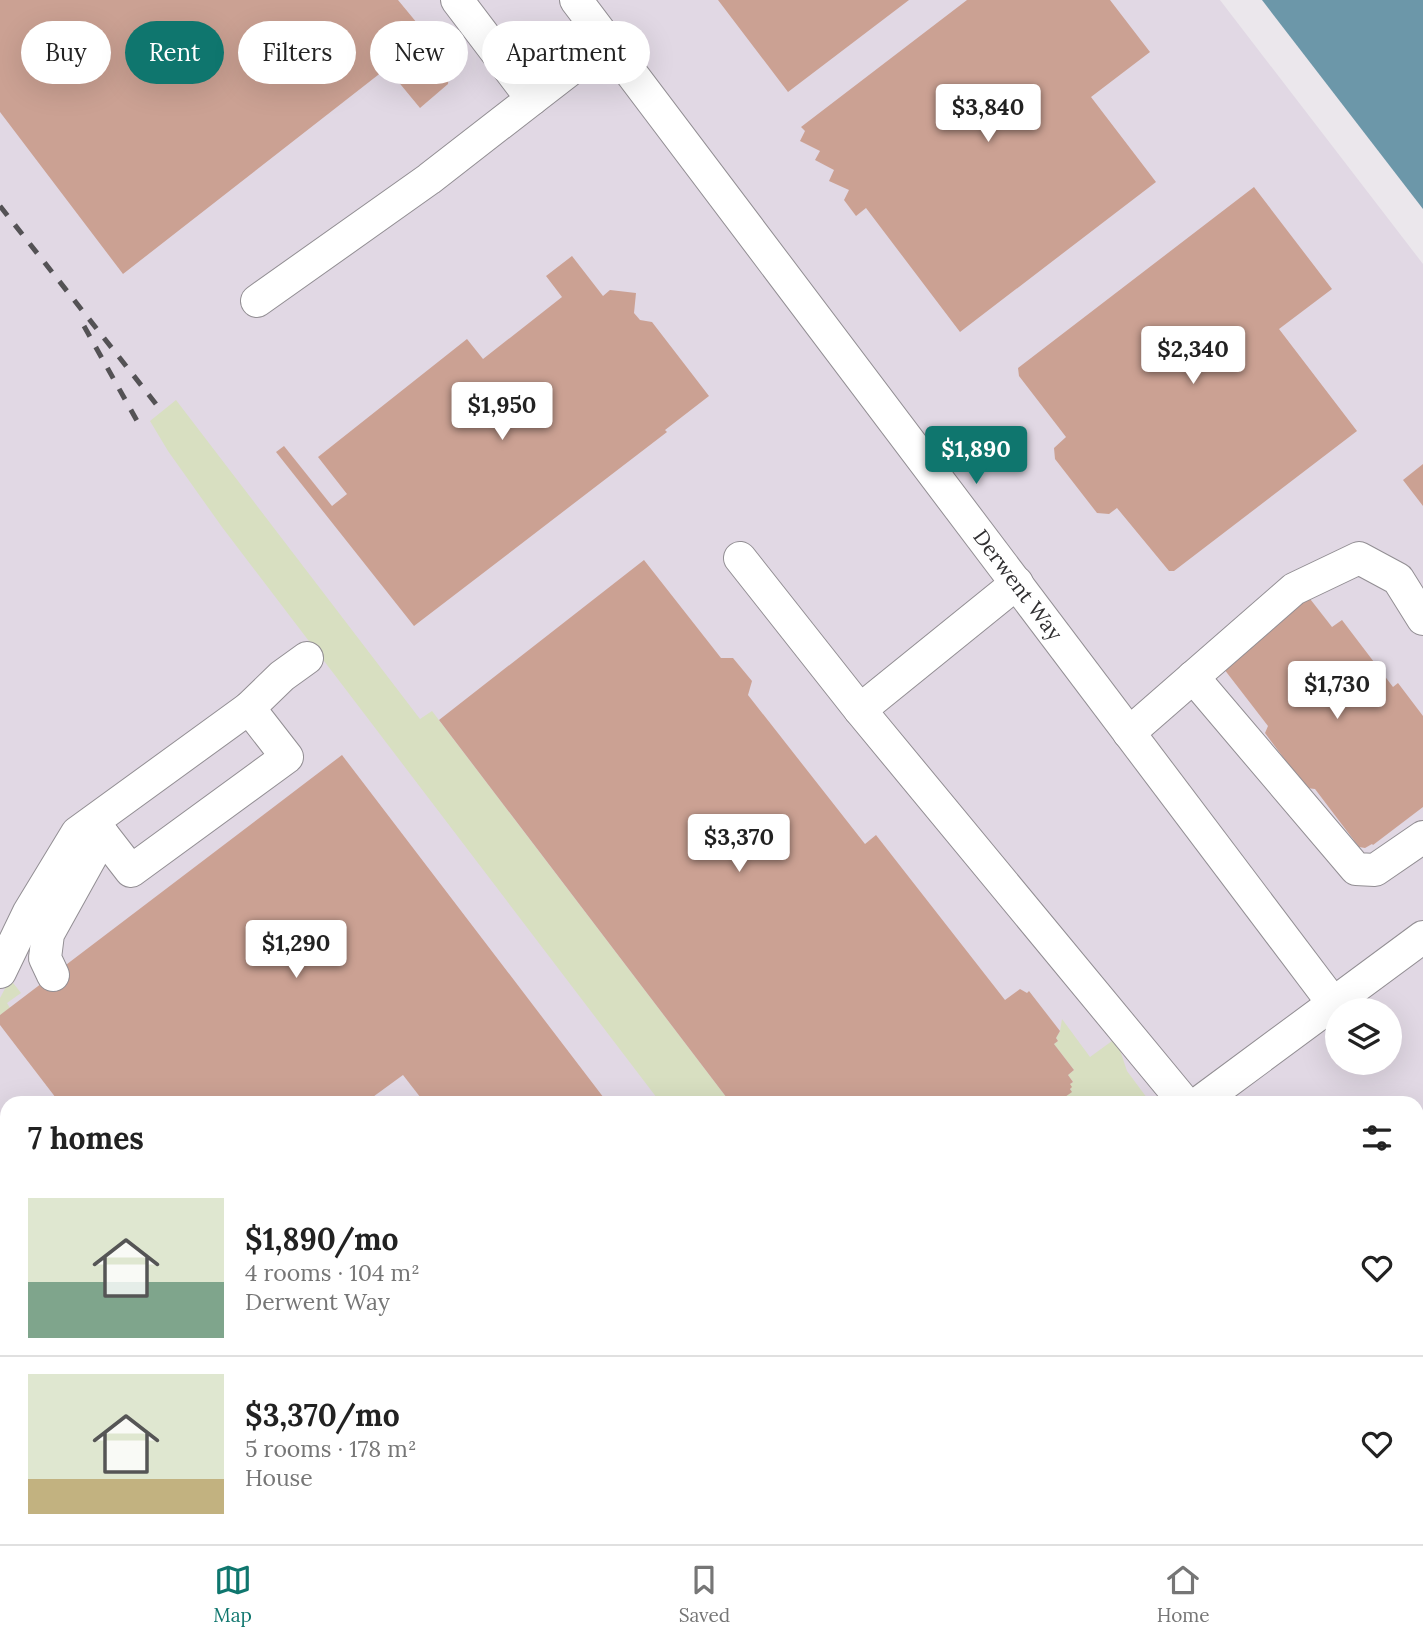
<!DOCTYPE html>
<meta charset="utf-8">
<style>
body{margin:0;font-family:Lora,serif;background:#f2f2f2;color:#222;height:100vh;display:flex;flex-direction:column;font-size:26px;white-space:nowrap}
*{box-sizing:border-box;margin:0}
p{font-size:23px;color:#767676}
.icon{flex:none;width:38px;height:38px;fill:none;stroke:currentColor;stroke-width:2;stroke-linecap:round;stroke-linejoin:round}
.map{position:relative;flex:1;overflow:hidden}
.sheet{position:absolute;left:0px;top:1096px;width:1424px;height:450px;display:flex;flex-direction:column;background:#fff;border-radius:21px 21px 0 0;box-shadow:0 7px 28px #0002}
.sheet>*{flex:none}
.banner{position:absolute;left:21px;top:21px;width:700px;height:63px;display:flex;gap:14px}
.fabs{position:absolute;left:1325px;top:998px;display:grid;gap:14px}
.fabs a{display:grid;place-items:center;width:77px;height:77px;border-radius:50%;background:#fff;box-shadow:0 7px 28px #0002;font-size:35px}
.price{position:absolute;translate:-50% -60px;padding:0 16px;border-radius:7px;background:#fff;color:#222;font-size:23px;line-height:46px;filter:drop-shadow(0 2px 4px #0008)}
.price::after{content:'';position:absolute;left:50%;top:42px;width:21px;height:16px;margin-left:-10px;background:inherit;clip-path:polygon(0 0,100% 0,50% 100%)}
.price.on{background:#0f766e;color:#fff}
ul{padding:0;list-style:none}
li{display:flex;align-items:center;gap:21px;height:175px;padding:0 28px}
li+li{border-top:2px solid #e0e0e0}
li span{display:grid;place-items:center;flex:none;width:196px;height:140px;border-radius:0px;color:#555}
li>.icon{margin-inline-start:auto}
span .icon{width:84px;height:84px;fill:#fffc;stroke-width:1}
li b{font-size:30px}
h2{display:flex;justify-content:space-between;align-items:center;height:84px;padding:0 28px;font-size:30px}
.tag{padding:0 24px;border-radius:32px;background:#fff;box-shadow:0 7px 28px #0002;font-size:24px;line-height:63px}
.tag.on{background:#0f766e;color:#fff}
.tab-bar{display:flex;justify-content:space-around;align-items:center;height:98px;border-top:2px solid #e0e0e0;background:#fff;font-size:19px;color:#767676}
.tab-bar a{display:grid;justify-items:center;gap:4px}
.tab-bar .on{color:#0f766e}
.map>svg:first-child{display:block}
.built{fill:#e1d8e4;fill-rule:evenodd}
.green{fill:#d8dfc1}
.water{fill:#6c97a9}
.building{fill:#cba193}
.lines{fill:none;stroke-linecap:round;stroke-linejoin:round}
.minor-casing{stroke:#928e93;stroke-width:34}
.minor{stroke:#fff;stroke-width:32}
.rail{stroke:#545255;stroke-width:5;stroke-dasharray:12 12;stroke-linecap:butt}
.labels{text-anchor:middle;stroke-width:5;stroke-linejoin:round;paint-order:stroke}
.street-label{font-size:21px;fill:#2f2e30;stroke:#fff}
</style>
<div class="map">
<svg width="1423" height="1544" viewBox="0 0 1423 1544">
<rect width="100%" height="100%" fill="#ebe7ec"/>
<path class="built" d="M 0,0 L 1220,0 L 1423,264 L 1423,1544 L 0,1544 ZM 1337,1010 L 1390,1010 L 1390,1062 L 1337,1062 ZM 7,1102 L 1418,1102 L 1418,1538 L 7,1538 Z"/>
<path class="green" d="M 176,400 L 420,719 L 432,711 L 730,1102 L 660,1102 L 222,527 L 168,451 L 150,421 Z
M 10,979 L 21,993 L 7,1003 L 10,1008 L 0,1015 L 0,998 Z
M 1062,1019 L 1090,1057 L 1112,1041 L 1117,1041 L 1127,1071 L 1150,1102 L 1058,1102 L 1071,1092 L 1070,1084 L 1073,1082 L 1068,1075 L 1074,1070 L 1054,1044 L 1058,1041 L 1056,1038 L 1060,1031 Z"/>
<path class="water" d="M 1262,0 L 1423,0 L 1423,209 Z"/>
<path class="building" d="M 0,0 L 398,0 L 450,63 L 448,84 L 420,108 L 387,68 L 123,274 L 0,112 Z
M 718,0 L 909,0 L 788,92 Z
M 967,0 L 1110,0 L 1150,52 L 1091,97 L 1156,182 L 960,332 L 866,208 L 856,216 L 844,200 L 849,190 L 829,181 L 834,170 L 815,160 L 820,151 L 800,141 L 805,131 L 801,127 Z
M 1254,187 L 1332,289 L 1279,329 L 1357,431 L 1174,571 L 1169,571 L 1117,508 L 1109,514 L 1097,513 L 1055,459 L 1054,448 L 1066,437 L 1019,376 L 1018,368 Z
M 572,256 L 603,296 L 610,290 L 636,293 L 634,313 L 640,320 L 652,322 L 709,396 L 665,430 L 667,432 L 414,626 L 276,452 L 284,446 L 332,506 L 347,494 L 318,457 L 467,339 L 483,359 L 562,297 L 546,276 Z
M 1423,464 L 1423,506 L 1403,480 Z
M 644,560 L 721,658 L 733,658 L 752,681 L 748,695 L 865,844 L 876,835 L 1005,1000 L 1020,989 L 1027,993 L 1029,991 L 1060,1031 L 1056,1038 L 1058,1041 L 1054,1044 L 1074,1070 L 1068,1075 L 1073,1082 L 1070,1084 L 1072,1087 L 1070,1089 L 1072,1092 L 1058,1102 L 730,1102 L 439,720 Z
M 1307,595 L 1332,627 L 1342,620 L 1393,687 L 1398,683 L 1423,716 L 1423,807 L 1373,845 L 1372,844 L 1365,848 L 1359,847 L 1315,789 L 1306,788 L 1265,733 L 1268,726 L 1224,669 Z
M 342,755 L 607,1102 L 424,1102 L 403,1075 L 366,1102 L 262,1102 L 258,1097 L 251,1102 L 59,1102 L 0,1025 L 0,1015 Z
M 1423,1249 L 1423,1494 L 1418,1487 L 1418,1253 Z
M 0,1460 L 7,1464 L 7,1538 L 129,1538 L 126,1544 L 0,1544 Z
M 822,1538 L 957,1538 L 962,1544 L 826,1544 Z"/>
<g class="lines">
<g class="minor-casing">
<g id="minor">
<path d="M 457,0 L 532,99 L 607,41"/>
<path id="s1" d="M 576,0 L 1333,1003"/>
<path d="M 257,301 L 429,179 L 532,99"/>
<path d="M 740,558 L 860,710 L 1184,1102"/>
<path d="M 1193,677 L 1356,869 L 1375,870 L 1423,837"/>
<path d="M 249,708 L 282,676 L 307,658"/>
<path d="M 860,710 L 1017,583"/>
<path d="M 1129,733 L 1294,589 L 1359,558 L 1398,579 L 1423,619"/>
<path d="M 0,972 L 29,912 L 77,833 L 249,708 L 287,757 L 131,871 L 93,822"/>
<path d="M 53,975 L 45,958 L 48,934 L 103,835"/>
<path d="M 1200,1102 L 1423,937"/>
<path d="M 0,1206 L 7,1209"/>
<path d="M 0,1305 L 7,1308"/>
<path d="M 0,1419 L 7,1423"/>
<path d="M 556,1538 L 557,1544"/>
<path d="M 150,1544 L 153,1538"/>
</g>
</g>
<use href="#minor" class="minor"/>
<path class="rail" d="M 0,206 L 156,404
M 84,326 L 141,428"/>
</g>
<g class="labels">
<g class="street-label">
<text dy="7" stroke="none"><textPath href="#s1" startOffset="733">Derwent Way</textPath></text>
</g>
</g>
</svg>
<div class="fabs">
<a><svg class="icon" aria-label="layers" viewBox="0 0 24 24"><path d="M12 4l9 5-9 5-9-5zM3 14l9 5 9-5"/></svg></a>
</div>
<b class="price" style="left:988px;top:144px">$3,840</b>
<b class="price" style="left:1193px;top:386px">$2,340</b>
<b class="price" style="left:502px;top:442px">$1,950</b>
<b class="price on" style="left:976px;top:486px">$1,890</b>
<b class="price" style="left:1337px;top:721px">$1,730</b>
<b class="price" style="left:739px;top:874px">$3,370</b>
<b class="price" style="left:296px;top:980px">$1,290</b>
<div class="banner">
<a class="tag">Buy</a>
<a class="tag on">Rent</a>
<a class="tag">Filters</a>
<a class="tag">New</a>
<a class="tag">Apartment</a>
</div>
<section class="sheet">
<h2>7 homes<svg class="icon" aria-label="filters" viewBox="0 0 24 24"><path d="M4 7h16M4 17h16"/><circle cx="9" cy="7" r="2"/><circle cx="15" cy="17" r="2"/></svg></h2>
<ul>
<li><span style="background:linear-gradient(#dfe7d0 60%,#7fa58c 0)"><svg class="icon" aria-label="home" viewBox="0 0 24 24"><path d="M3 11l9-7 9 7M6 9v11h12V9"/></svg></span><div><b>$1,890/mo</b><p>4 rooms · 104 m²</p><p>Derwent Way</p></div><svg class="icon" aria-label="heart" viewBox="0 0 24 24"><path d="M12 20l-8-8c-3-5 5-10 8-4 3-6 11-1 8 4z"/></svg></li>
<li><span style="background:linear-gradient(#dfe7d0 75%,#c2b280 0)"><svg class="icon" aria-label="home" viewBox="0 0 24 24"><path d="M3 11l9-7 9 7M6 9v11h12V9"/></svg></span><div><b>$3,370/mo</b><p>5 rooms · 178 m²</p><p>House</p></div><svg class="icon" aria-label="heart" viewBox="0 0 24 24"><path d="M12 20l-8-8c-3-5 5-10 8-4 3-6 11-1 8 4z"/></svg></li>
</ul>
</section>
</div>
<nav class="tab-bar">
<a class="on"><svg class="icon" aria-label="map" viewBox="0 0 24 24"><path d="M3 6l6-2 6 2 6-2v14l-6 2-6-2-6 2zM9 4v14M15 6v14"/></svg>Map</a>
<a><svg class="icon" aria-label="saved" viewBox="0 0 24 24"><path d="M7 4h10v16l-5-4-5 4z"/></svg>Saved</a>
<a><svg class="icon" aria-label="home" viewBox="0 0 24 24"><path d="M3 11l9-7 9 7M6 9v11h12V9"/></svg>Home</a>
</nav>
